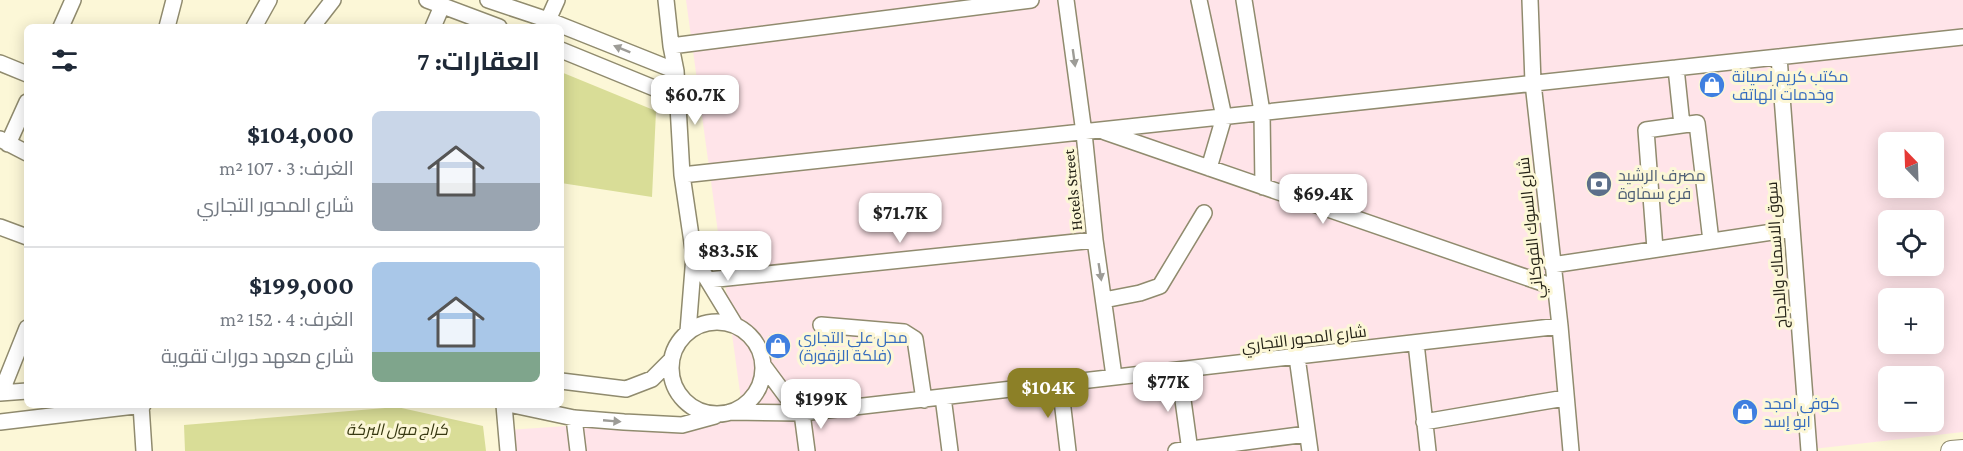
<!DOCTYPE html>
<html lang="ar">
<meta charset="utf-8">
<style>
body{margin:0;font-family:"Crimson Pro",Cairo,serif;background:#f6f6f7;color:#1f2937;direction:rtl;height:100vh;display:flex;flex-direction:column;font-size:22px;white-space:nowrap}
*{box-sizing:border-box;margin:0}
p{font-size:20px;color:#747a83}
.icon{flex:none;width:33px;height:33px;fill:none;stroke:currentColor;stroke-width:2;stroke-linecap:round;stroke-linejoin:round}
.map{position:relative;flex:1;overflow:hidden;direction:ltr}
.details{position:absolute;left:24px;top:24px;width:540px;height:384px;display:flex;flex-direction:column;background:#fff;border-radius:9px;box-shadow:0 3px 15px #0003;direction:rtl}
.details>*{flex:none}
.needle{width:39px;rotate:337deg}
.fabs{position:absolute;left:1878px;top:132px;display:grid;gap:12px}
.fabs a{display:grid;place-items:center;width:66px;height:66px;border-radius:9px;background:#fff;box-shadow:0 3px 15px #0003;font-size:30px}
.price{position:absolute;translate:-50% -51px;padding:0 14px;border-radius:12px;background:#fff;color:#222;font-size:20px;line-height:39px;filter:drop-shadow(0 2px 3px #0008)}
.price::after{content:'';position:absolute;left:50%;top:36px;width:18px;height:14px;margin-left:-9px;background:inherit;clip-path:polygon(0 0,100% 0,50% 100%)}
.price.selected{background:#8c8027;color:#fff}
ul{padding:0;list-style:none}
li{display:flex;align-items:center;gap:18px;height:150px;padding:0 24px}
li+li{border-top:2px solid #e0e1e3}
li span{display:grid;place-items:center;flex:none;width:168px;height:120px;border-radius:9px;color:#555}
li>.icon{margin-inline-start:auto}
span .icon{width:72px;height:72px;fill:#fffc;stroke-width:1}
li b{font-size:26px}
h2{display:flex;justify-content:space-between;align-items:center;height:72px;padding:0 24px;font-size:26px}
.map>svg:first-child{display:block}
.commercial{fill:#ffe4e9;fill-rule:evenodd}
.park{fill:#d9dd97}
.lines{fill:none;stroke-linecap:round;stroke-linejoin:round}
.minor-casing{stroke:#908b6e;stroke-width:18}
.major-casing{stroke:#908b6e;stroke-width:22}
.minor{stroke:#fff;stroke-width:15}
.major{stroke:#fff;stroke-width:20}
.oneway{fill:#9d9c97}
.labels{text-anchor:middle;stroke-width:6;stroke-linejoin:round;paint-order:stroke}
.shop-label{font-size:16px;fill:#366cbe;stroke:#fcf7d7;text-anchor:start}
.service-label{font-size:16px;fill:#4e5e75;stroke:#fcf7d7;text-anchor:start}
.street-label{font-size:16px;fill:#252317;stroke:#fcf7d7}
.park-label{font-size:16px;font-style:italic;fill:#373811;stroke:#fcf7d7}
</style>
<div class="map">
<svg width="1963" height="451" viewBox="0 0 1963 451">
<rect width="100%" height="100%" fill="#fcf7d7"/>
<path class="commercial" d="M 686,0 L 1963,0 L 1963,432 L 1795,451 L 511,451 L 508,430 L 743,414 ZM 1888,142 L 1934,142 L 1934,188 L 1888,188 ZM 1888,220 L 1934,220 L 1934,266 L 1888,266 ZM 1888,298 L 1934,298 L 1934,344 L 1888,344 ZM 1888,376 L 1934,376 L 1934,422 L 1888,422 Z"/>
<path class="park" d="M 561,72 L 656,111 L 652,197 L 561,183 Z
M 397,407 L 483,426 L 486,451 L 185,451 L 184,425 Z"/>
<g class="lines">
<g class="minor-casing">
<path id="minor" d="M 427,0 L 499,27
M 488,0 L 548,20 L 676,71
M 666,0 L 671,46 L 676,71 L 682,175 L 694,256 L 688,331
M 1066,0 L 1084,133 L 1095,240 L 1114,376
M 1199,0 L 1224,117 L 1209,168
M 1244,0 L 1262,112 L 1263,187
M 1530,0 L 1533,83 L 1560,326 L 1571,451
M 548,20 L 557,0
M 61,27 L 73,0
M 167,27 L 174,0
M 254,27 L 269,0
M 312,27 L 333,0
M 433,27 L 442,6
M 671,46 L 1031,0
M 561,50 L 676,97
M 1779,57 L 1809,451
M 0,63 L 27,74
M 1676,68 L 1682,125 L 1697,123 L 1711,241
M 1105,132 L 1554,287
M 0,139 L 27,153
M 8,144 L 27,102
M 682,175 C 1109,130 1536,82 1963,37
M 0,227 L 27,237
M 1655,249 L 1646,130 L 1682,125
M 1552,265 L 1792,229
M 704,274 L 735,325
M 708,280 L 1095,240
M 1104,300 L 1140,293 L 1160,286 L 1204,213
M671 368a46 46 0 1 1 92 0a46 46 0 1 1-92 0Z
M 821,325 L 904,332 L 915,339 L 924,400
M 1416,343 L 1428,451
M 1297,357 L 1310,451
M 763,365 L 786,396 L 802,413
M 1179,371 L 1190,451
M 561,381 L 626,389 L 652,379 L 671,360
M 1060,383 L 1068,451
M 0,393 L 27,391
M 1,393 L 27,328
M 943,397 L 950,451
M 141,405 L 144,451
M 504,405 L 508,451
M 513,405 L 574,418 L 624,422 L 682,425 L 715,416
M 730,412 L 802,413 L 1560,326
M 802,413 L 807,451
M 574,418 L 578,451
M 0,422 L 143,405
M 1424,422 L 1565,398
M 1176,451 L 1307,434"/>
</g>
<g class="major-casing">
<path id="major" d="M 1951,451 L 1963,450"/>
</g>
<use href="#minor" class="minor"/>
<use href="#major" class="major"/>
</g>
<defs><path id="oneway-solid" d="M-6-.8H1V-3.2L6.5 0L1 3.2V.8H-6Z" transform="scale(1.5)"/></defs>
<g class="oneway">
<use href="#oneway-solid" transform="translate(622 49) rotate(-158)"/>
<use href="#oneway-solid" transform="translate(1074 58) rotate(82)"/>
<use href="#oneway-solid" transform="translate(1100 272) rotate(81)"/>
<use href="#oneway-solid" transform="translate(612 421) rotate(5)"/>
</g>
<defs>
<g id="shop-disc" transform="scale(1.35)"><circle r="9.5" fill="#3f7fe0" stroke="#fcf7d7"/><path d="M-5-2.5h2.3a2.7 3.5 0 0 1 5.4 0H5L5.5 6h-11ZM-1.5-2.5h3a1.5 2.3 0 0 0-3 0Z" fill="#fff"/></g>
<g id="bank-disc" transform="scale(1.35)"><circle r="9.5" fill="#5c6f8a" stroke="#fcf7d7"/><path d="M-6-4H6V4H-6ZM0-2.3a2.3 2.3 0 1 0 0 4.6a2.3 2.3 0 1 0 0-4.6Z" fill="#fff"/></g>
</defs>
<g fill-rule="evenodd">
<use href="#shop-disc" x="1712" y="85"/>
<use href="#bank-disc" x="1599" y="184"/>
<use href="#shop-disc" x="778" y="346"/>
<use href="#shop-disc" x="1745" y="412"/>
</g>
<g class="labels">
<g class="shop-label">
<text x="1732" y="82">مكتب كريم لصيانة<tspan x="1732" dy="18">وخدمات الهاتف</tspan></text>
<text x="798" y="343">محل علي التجاري<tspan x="798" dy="18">(فلكة الزقورة)</tspan></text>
<text x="1764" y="409">كوفي امجد<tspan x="1764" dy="18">ابو إسد</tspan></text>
</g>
<g class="service-label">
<text x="1618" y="181">مصرف الرشيد<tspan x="1618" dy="18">فرع سماوة</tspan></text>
</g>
<g class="street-label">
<text transform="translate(1072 190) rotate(-96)" y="6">Hotels Street</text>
<text transform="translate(1530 228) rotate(-96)" y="6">شارع السوك الفوكاني</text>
<text transform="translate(1776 255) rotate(-94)" y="6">سوق الاسماك والدجاج</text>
<text transform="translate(1304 338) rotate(-7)" y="6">شارع المحور التجاري</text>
</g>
<g class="park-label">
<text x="397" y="435">كراج مول البركة</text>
</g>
</g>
</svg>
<div class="fabs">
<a><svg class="needle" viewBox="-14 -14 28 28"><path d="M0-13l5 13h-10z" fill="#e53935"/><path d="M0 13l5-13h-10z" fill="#747a83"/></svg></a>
<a><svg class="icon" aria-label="locate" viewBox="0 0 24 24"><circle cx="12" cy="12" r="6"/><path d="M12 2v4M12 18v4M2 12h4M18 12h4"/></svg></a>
<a>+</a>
<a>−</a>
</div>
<b class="price" style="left:695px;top:126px">$60.7K</b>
<b class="price" style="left:1323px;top:225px">$69.4K</b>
<b class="price" style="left:900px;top:244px">$71.7K</b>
<b class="price" style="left:728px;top:282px">$83.5K</b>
<b class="price" style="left:1168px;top:413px">$77K</b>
<b class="price selected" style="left:1048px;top:419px">$104K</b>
<b class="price" style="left:821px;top:430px">$199K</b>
<section class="details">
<h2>العقارات: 7<svg class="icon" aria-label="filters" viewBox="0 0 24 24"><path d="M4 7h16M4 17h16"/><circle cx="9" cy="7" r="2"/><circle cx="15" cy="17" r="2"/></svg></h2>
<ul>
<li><span style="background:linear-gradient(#c9d6e8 60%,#9aa5b1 0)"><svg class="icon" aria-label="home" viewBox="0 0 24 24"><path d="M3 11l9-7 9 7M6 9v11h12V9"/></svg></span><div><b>$104,000</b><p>الغرف: 3 · 107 m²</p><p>شارع المحور التجاري</p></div></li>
<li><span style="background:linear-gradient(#a9c7e8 75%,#7fa58c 0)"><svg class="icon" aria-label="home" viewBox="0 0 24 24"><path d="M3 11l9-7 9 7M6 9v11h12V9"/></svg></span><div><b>$199,000</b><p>الغرف: 4 · 152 m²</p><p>شارع معهد دورات تقوية</p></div></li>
</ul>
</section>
</div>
